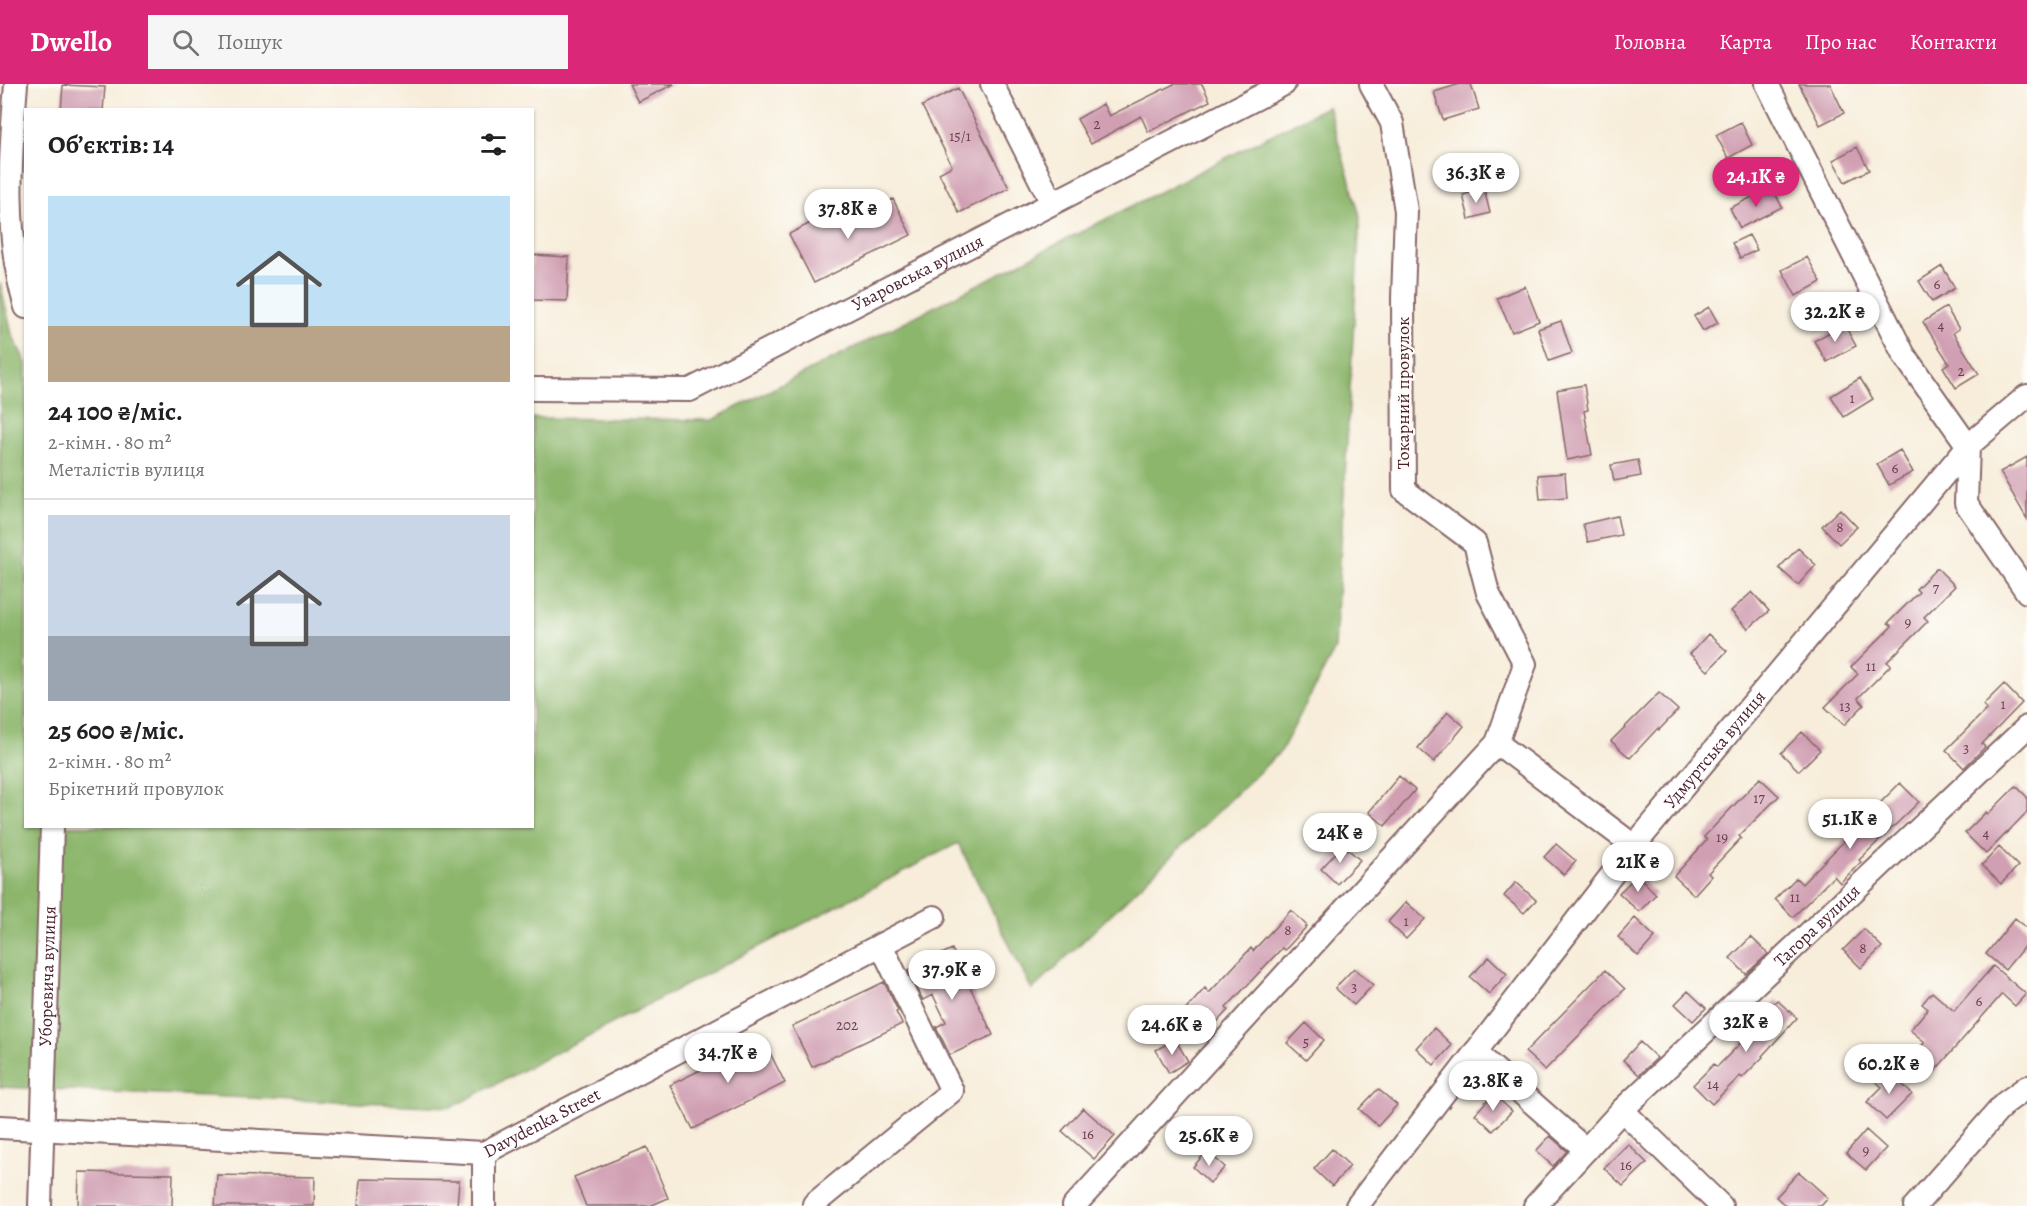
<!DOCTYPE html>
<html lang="uk">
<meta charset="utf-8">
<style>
body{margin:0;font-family:Alegreya,serif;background:#f6f6f6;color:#202124;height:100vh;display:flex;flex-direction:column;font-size:22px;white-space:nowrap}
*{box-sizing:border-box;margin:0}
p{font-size:20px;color:#757577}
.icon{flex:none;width:33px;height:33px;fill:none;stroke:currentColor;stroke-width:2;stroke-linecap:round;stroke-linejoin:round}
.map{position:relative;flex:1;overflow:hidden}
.drawer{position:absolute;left:24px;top:24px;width:510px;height:720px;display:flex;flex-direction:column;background:#fff;border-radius:0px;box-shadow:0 2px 4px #0004}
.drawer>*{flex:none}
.price{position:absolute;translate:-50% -51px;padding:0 14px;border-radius:21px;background:#fff;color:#222;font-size:20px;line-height:39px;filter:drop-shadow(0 2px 3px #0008)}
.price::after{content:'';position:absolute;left:50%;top:36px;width:18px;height:14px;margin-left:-9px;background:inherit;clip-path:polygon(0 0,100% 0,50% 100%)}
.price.current{background:#db2777;color:#fff}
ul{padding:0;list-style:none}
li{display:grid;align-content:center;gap:12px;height:318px;padding:0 24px}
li+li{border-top:2px solid #e0e0e0}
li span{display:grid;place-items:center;height:186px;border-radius:0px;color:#555}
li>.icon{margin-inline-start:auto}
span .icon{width:108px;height:108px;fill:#fffc;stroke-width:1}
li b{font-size:26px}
h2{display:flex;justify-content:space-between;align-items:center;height:72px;padding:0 24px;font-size:26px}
header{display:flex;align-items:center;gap:36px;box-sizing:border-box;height:84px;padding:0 30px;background:#db2777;color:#fff}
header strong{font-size:28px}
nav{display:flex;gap:33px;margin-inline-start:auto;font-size:21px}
.search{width:420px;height:54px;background:#f6f6f6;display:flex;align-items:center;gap:15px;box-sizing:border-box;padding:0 21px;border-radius:0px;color:#757577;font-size:22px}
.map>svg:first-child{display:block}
.forest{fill:#8cb66c;stroke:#6b6a4c;stroke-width:1.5}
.building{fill:#d09fb2}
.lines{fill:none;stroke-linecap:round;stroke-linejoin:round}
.minor-casing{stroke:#876768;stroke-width:26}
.minor{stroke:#fff;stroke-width:22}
.labels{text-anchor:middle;stroke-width:4.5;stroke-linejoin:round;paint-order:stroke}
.number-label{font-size:15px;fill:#6c3f4d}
.street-label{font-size:18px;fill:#4a1f2b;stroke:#fdfcf7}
</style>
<header>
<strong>Dwello</strong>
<div class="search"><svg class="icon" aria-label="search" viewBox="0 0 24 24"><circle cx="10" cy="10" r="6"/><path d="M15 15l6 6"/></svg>Пошук</div>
<nav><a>Головна</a><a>Карта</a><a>Про нас</a><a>Контакти</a></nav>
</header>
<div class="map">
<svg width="2027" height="1122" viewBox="0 0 2027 1122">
<rect width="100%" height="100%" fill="#fdfcf7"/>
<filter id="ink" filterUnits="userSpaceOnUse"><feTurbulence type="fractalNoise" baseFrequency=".0167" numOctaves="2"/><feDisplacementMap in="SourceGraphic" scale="12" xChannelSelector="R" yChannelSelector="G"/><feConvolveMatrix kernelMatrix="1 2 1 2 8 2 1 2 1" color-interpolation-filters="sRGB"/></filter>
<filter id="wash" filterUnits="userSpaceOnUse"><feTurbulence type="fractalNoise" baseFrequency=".008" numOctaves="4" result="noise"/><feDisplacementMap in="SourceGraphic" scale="24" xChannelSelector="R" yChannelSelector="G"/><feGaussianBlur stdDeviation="1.35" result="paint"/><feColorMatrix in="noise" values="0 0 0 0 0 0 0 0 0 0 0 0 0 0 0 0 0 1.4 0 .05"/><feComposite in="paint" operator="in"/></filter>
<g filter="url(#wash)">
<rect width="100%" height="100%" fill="#f7edda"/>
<path class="forest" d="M 1328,22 L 1360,132 L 1335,565 L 1281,667 L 1032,906 L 958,759 L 452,1023 L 0,1003 L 0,199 L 12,250 L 26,279 L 26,742 L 532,742 L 533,334 L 712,336 Z"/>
<g id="blocks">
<path class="building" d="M 629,0 L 674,0 L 638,18 Z
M 1174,0 L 1202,0 L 1210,17 L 1148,48 L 1141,32 L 1091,60 L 1077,35 L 1103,20 L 1109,32 Z
M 1460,0 L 1471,0 L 1479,25 L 1443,36 L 1434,8 Z
M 1799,0 L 1830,0 L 1844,29 L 1820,41 Z
M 63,1 L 105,3 L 103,26 L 61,26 Z
M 958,4 L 1009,104 L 959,129 L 939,89 L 952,82 L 922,22 Z
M 1741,38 L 1752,61 L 1728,74 L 1716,51 Z
M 1857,63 L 1869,86 L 1845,98 L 1833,76 Z
M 1772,103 L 1782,123 L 1740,144 L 1730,124 Z
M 1484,105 L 1490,129 L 1469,135 L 1463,111 Z
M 893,115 L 911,151 L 814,199 L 789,150 L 826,131 L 833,145 Z
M 1749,151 L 1757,166 L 1740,174 L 1732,159 Z
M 532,171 L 569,173 L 567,217 L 532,216 Z
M 1807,173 L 1821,198 L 1796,212 L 1782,186 Z
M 1942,182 L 1955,204 L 1932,218 L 1919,197 Z
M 1525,202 L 1539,237 L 1512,248 L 1497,214 Z
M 1709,223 L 1718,239 L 1703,247 L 1694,232 Z
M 1946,223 L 1959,245 L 1953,249 L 1979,290 L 1956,304 L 1943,283 L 1949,279 L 1923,238 Z
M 1561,237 L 1572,269 L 1549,277 L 1538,245 Z
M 1844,240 L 1856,262 L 1827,278 L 1814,257 Z
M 1860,294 L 1873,315 L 1844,333 L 1831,312 Z
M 1584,301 L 1588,326 L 1584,327 L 1592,371 L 1567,376 L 1557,306 Z
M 1900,366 L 1913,388 L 1889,401 L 1877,380 Z
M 2027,373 L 2027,435 L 2000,388 Z
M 1638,376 L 1641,392 L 1614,397 L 1611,381 Z
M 1565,389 L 1567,414 L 1540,416 L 1538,391 Z
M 1840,425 L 1857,443 L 1839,460 L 1822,442 Z
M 1617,432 L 1621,451 L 1588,458 L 1583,440 Z
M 1798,464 L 1816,481 L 1798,501 L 1779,484 Z
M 1937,484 L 1955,502 L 1924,533 L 1928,537 L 1887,578 L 1891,581 L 1858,614 L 1864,621 L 1844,641 L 1825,623 L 1858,590 L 1851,583 L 1892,542 L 1888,539 L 1919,508 L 1916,505 Z
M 1752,508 L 1769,527 L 1748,545 L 1731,527 Z
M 1708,550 L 1727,567 L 1708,587 L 1690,570 Z
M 2004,600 L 2022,619 L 1982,660 L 1985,663 L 1964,684 L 1946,666 L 1987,625 L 1983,621 Z
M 1659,609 L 1678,626 L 1659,646 L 1658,644 L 1630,674 L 1611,657 Z
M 1448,628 L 1464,642 L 1434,678 L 1418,664 Z
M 1802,648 L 1820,666 L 1799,687 L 1781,669 Z
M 1399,692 L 1415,706 L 1385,742 L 1369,728 Z
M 1760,694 L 1779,712 L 1739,752 L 1741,754 L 1708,789 L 1711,792 L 1694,811 L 1674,792 L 1707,756 L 1704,753 Z
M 1900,699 L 1919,718 L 1859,776 L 1861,778 L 1840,799 L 1834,792 L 1793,833 L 1775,815 L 1796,794 L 1802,800 L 1852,749 L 1851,748 Z
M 2016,702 L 2027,713 L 2027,728 L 1986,770 L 1965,749 L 1986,728 L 1988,730 Z
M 1556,760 L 1576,777 L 1564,791 L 1544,773 Z
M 1343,761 L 1360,776 L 1337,800 L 1321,785 Z
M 1999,763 L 2018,782 L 2001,800 L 1982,781 Z
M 1637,791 L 1656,810 L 1639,828 L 1619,809 Z
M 1516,798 L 1536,816 L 1524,829 L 1504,812 Z
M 1406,818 L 1425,835 L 1406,855 L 1388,838 Z
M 1291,826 L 1307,842 L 1285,866 L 1282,864 L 1226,924 L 1228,926 L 1206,950 L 1183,929 L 1205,904 L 1209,909 L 1251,864 L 1253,867 Z
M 1635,834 L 1655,853 L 1638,872 L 1618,853 Z
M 2015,834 L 2027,844 L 2027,859 L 2005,886 L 1986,870 Z
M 1864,845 L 1882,863 L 1861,884 L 1843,866 Z
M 1751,853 L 1768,870 L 1746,890 L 1730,874 Z
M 952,865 L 993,951 L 950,971 L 936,943 L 946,938 L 933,911 L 923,916 L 908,886 Z
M 1489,873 L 1507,890 L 1489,910 L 1470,893 Z
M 1993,882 L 2026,910 L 2015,922 L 2002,910 L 1934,988 L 1914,970 L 1925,958 L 1910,946 L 1928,925 L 1922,920 L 1932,908 L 1954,927 Z
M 1354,884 L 1373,901 L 1354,921 L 1335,904 Z
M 1605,886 L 1625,905 L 1545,986 L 1525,968 Z
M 884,898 L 898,927 L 896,928 L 902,940 L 812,983 L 792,942 Z
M 1688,907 L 1706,924 L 1693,937 L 1675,920 Z
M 1777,916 L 1797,934 L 1762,972 L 1763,973 L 1742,994 L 1740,992 L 1712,1020 L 1693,1001 L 1714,980 L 1717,983 L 1763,936 L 1760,934 Z
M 1306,939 L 1324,956 L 1306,976 L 1287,959 Z
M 1434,944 L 1452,961 L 1434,981 L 1416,964 Z
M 763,955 L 785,999 L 693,1045 L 670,1001 Z
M 1175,955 L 1188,977 L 1169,989 L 1156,966 Z
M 1640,958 L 1657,974 L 1639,991 L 1623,976 Z
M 1886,985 L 1912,1010 L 1886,1036 L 1867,1018 L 1882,1003 L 1875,997 Z
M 1378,1005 L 1397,1021 L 1378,1042 L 1359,1025 Z
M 1493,1010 L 1512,1027 L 1493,1047 L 1475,1030 Z
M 1083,1024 L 1115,1052 L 1094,1075 L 1062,1047 Z
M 1866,1046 L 1886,1064 L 1866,1086 L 1846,1069 Z
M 1550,1052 L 1567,1067 L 1553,1082 L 1536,1067 Z
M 1628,1060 L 1647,1079 L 1623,1102 L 1604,1084 Z
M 647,1063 L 668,1114 L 650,1122 L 586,1122 L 574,1093 Z
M 1332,1065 L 1350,1082 L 1332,1102 L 1314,1085 Z
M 1207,1067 L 1225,1083 L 1210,1099 L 1193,1083 Z
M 79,1088 L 173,1090 L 172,1122 L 78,1122 Z
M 1799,1088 L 1828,1114 L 1821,1122 L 1786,1122 L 1776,1113 Z
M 217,1091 L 315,1093 L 314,1122 L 215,1122 Z
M 360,1095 L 459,1097 L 457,1122 L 358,1122 Z"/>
</g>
</g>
<g filter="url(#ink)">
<use href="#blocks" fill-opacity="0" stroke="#876768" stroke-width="1.5"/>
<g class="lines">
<g class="minor-casing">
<g id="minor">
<path d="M 16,0 C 10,74 4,151 26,223"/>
<path d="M 992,0 L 1052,119"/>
<path d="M 1767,0 L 1904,271 L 1968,362 L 1966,419 L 2027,508"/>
<path id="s1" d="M 532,305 L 690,306 L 1284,0"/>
<path d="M 1497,659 L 1634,762"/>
<path d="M 1475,968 L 1586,1066"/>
<path d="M 1622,1026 L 1721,1122"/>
<path id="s2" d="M 0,1043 L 484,1069 L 934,833"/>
<path id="s3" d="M 40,1122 L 52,742"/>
<path d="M 484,1122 L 484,1069"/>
<path d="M 815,1122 L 814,1120 L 952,1007 L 881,861"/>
<path d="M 1074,1122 L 1497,659 L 1525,580 L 1488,509 L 1475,459 L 1404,406 L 1403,214 L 1406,127 L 1392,39 L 1371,0"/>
<path id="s4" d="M 1357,1122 L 1634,762 L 1968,362 L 2027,312"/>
<path id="s5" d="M 1535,1122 L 1622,1026 L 2027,643"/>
<path d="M 1915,1122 L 2005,1019 L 2027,1003"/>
</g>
</g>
<use href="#minor" class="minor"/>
</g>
</g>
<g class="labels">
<g class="number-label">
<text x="1097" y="45">2</text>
<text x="960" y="57">15/1</text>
<text x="1937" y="205">6</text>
<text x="1941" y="246">4</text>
<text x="1961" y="292">2</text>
<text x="1852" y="319">1</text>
<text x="1895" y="389">6</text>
<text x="1840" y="448">8</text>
<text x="1936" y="509">7</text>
<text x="1908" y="543">9</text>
<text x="1871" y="587">11</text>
<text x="2003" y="625">1</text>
<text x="1845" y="627">13</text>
<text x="1966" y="669">3</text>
<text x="1759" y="719">17</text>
<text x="1986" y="754">4</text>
<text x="1722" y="758">19</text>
<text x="1795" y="818">11</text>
<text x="1406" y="842">1</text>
<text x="1288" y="851">8</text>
<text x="1863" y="869">8</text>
<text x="1354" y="908">3</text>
<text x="1979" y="922">6</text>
<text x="847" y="946">202</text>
<text x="1306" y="963">5</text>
<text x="1713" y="1005">14</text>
<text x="1088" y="1055">16</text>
<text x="1866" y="1071">9</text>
<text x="1626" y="1086">16</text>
</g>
<g class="street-label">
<text dy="6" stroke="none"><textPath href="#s1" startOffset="414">Уваровська вулиця</textPath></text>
<text transform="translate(1403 309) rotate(-90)" y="6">Токарний провулок</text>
<text dy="6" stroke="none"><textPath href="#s4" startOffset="580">Удмуртська вулиця</textPath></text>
<text dy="6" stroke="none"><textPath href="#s5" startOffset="398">Тагора вулиця</textPath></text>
<text dy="6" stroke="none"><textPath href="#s3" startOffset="230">Уборевича вулиця</textPath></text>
<text dy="6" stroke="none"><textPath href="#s2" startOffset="550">Davydenka Street</textPath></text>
</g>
</g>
</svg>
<b class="price" style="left:1476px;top:120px">36.3K ₴</b>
<b class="price current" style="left:1756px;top:124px">24.1K ₴</b>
<b class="price" style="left:848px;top:156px">37.8K ₴</b>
<b class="price" style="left:1835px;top:259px">32.2K ₴</b>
<b class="price" style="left:1850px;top:766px">51.1K ₴</b>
<b class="price" style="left:1340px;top:780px">24K ₴</b>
<b class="price" style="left:1638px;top:809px">21K ₴</b>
<b class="price" style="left:952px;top:917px">37.9K ₴</b>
<b class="price" style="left:1746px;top:969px">32K ₴</b>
<b class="price" style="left:1172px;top:972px">24.6K ₴</b>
<b class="price" style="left:728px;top:1000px">34.7K ₴</b>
<b class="price" style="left:1889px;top:1011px">60.2K ₴</b>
<b class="price" style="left:1493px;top:1028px">23.8K ₴</b>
<b class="price" style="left:1209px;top:1083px">25.6K ₴</b>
<section class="drawer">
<h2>Об’єктів: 14<svg class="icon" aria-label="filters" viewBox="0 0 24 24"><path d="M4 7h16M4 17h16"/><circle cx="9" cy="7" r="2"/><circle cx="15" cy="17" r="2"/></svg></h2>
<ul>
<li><span style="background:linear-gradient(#bfe0f5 70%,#b9a48a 0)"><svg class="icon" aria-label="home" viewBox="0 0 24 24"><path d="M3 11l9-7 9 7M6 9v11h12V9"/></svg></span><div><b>24 100 ₴/міс.</b><p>2-кімн. · 80 m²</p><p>Металістів вулиця</p></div></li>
<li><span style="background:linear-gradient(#c9d6e8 65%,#9aa5b1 0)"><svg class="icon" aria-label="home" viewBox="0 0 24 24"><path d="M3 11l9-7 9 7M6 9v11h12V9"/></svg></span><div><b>25 600 ₴/міс.</b><p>2-кімн. · 80 m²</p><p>Брiкетний провулок</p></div></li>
</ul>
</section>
</div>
